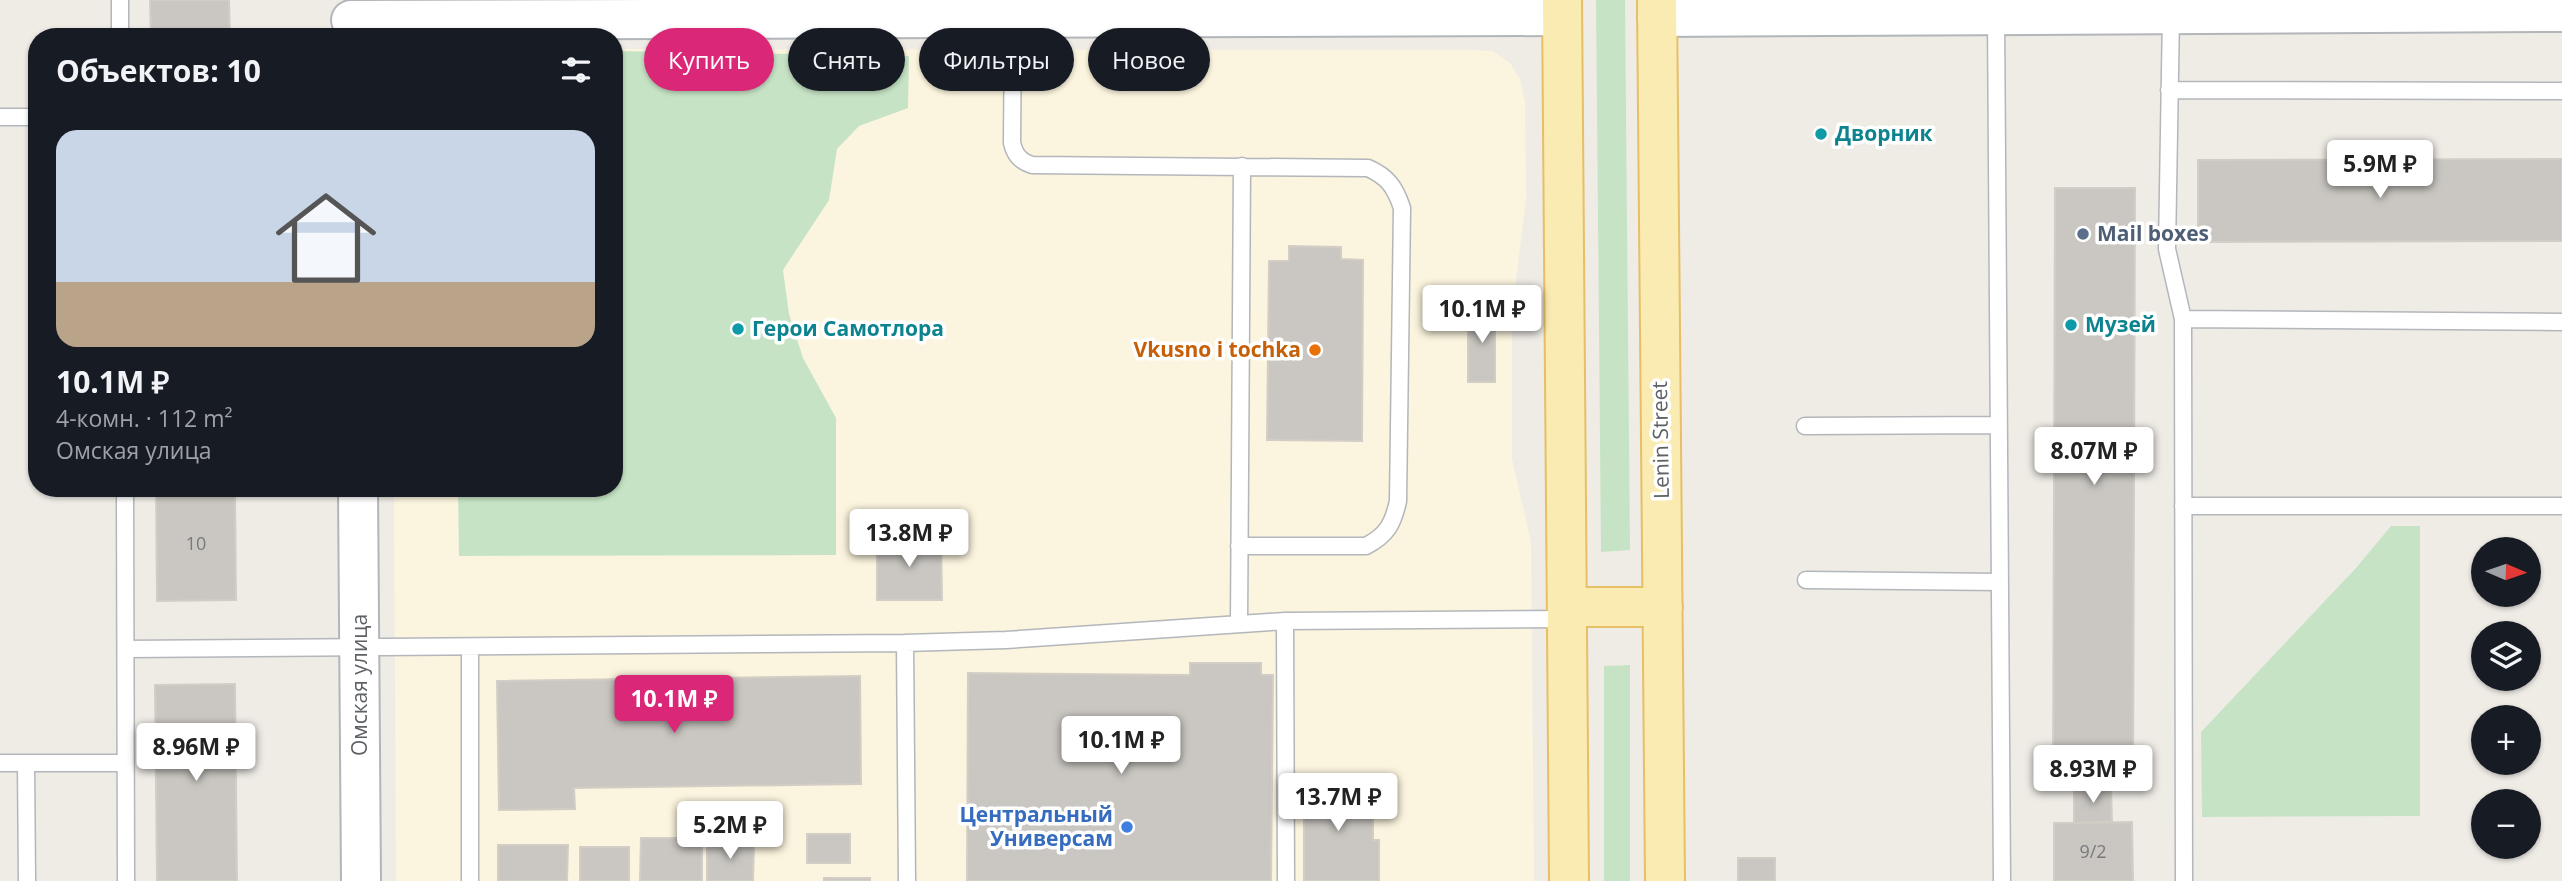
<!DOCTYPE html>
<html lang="ru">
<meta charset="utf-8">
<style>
body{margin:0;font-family:"Open Sans",sans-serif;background:#20242c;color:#f1f3f6;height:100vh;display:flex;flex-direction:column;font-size:26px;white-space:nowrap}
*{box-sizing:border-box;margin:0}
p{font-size:23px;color:#9ea1a6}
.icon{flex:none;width:38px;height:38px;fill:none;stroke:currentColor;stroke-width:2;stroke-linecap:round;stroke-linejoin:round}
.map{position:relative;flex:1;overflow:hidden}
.side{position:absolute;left:28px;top:28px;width:595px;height:469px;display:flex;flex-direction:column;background:#171b24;border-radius:28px;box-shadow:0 2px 5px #0004}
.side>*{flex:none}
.banner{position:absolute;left:644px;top:28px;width:665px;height:63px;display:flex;gap:14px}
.needle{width:46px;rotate:92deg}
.controls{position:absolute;left:2471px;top:537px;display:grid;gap:14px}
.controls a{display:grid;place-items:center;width:70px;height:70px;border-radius:50%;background:#171b24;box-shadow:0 2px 5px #0004;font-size:35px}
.price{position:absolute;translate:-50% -60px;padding:0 16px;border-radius:7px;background:#fff;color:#222;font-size:23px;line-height:46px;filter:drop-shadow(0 2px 4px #0008)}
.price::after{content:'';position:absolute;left:50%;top:42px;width:21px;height:16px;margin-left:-10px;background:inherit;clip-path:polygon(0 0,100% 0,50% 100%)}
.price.selected{background:#db2777;color:#fff}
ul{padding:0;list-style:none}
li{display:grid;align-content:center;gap:14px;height:371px;padding:0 28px}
li span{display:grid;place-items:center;height:217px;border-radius:21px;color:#555}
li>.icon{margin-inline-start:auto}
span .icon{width:126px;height:126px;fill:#fffc;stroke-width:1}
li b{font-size:30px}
h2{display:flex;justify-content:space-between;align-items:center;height:84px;padding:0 28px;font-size:30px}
.tag{padding:0 24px;border-radius:32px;background:#171b24;box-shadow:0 2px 5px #0004;font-size:24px;line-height:63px}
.tag.selected{background:#db2777;color:#fff}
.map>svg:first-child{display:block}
.commercial{fill:#fbf4de}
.green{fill:#c6e4c5}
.building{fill:#cac7c2;stroke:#d3cec5;stroke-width:2}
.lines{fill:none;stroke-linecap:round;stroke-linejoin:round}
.lane-casing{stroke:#b3b6ba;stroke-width:19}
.secondary-casing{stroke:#b2b5b9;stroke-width:42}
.primary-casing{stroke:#e6bf67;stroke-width:42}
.lane{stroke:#fff;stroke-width:16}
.secondary{stroke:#fff;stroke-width:38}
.primary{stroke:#f9ebb1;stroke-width:38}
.culture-dot{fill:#0f9aa8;stroke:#fff;stroke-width:2.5}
.service-dot{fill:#5c6f8a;stroke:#fff;stroke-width:2.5}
.food-dot{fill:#e8710a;stroke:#fff;stroke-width:2.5}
.shop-dot{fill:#3f7fe0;stroke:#fff;stroke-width:2.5}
.labels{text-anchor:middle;stroke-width:7;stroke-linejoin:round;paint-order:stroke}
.number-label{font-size:18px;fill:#797a7c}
.culture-label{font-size:21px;font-weight:bold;fill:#0d838f;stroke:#fff;text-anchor:start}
.service-label{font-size:21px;font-weight:bold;fill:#4e5e75;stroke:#fff;text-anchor:start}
.food-label{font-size:21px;font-weight:bold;fill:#c56008;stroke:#fff;text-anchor:end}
.street-label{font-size:21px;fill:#5e6165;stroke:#fff}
.shop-label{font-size:21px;font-weight:bold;fill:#366cbe;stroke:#fff;text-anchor:end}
</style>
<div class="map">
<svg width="2562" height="881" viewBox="0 0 2562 881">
<rect width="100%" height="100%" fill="#efece6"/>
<path class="commercial" d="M 614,49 L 1471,50 L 1492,51 L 1510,63 L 1520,79 L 1525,102 L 1526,199 L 1512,313 L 1512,459 L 1531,542 L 1534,881 L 396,881 L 394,488 L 614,488 Z"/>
<path class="green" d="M 1596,0 L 1625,0 L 1630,550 L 1601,552 Z
M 614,51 L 909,56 L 908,108 L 859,126 L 837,149 L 829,200 L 783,270 L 789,314 L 803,358 L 836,418 L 836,555 L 459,556 L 458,488 L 614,488 Z
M 2391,526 L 2420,526 L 2420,816 L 2202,817 L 2201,732 L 2356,568 Z
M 1630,665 L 1630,881 L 1604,881 L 1604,666 Z"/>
<path class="building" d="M 150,0 L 229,0 L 230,37 L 151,37 Z
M 2562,159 L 2562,241 L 2198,242 L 2198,160 Z
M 2055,188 L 2135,188 L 2133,787 L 2053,786 Z
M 1289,246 L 1341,247 L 1341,259 L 1363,260 L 1362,441 L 1267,440 L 1269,261 L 1289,261 Z
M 1495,307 L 1495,382 L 1468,382 L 1468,308 Z
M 156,488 L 235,488 L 236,600 L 157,601 Z
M 877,538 L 941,538 L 942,600 L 877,600 Z
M 1190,663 L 1261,663 L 1261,675 L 1273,675 L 1271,881 L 967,881 L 968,673 L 1190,675 Z
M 860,676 L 861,784 L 574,788 L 575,809 L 499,810 L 497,681 Z
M 235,684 L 237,881 L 157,881 L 155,685 Z
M 1304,775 L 1351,775 L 1351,803 L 1373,803 L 1373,840 L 1379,840 L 1379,881 L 1304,881 Z
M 2074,786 L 2111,787 L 2112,822 L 2074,823 Z
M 2132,822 L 2133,881 L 2054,881 L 2054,823 Z
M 807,834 L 850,834 L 850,863 L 807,863 Z
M 641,838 L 702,838 L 702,881 L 640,881 Z
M 707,842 L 754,842 L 753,881 L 707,881 Z
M 498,845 L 568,845 L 567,881 L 498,881 Z
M 580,847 L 629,847 L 629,881 L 580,881 Z
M 1738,858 L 1775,858 L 1775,881 L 1738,881 Z
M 824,878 L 870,878 L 870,881 L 824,881 Z"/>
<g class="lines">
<g class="lane-casing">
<path id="lane" d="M 120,0 L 120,37
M 2171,14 L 2167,249 L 2183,319
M 1996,15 L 2002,881
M 1013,20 L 1012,143 C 1015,155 1020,161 1032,165 L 1368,168 C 1388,177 1395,187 1402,208 L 1398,501 C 1393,524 1387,535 1366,546 L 1239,546
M 2169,90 L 2562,91
M 0,117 L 37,117
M 1805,426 L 1998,425
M 125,488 L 126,881
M 2183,506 L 2562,506
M 1806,580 L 2000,582
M 1285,621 L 1286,881
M 1239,624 L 1242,166
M 905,643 L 907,881
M 470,647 L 470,881
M 126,649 L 905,643 L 1006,640 L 1285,621 L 1568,619
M 0,763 L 125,763
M 26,763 L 27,881
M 2184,881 L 2183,319 L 2562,322"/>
</g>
<g class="secondary-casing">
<path id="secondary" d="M 1657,17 L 2562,12
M 351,20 L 1562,16
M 358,488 L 361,881"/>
</g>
<g class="primary-casing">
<path id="primary" d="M 1562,0 L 1569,881
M 1657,0 L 1665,881
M 1567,607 L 1663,607"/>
</g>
<use href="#lane" class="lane"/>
<use href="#secondary" class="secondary"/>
<use href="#primary" class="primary"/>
</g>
<g class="culture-dot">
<circle cx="1821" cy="134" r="7"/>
<circle cx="2071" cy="325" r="7"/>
<circle cx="738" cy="329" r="7"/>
</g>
<circle class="service-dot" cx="2083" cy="234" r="7"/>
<circle class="food-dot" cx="1315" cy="350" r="7"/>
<circle class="shop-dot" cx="1127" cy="827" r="7"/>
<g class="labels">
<g class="number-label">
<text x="196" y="550">10</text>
<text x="2093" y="858">9/2</text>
</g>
<g class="culture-label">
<text x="1835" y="141">Дворник</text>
<text x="2085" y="332">Музей</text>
<text x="752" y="336">Герои Самотлора</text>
</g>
<g class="service-label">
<text x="2097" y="241">Mail boxes</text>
</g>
<g class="food-label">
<text x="1301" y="357">Vkusno i tochka</text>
</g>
<g class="street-label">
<text transform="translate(1661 440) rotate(-91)" y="7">Lenin Street</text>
<text transform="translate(360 685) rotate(-90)" y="7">Омская улица</text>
</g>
<g class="shop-label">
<text x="1113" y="822">Центральный<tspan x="1113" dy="24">Универсам</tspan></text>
</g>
</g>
</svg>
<div class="controls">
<a><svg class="needle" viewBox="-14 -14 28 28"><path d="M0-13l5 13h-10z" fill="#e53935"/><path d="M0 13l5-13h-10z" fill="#9ea1a6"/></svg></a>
<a><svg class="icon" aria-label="layers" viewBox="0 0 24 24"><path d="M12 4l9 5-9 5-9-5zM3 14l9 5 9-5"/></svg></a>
<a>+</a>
<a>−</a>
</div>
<b class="price" style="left:2380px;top:200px">5.9M ₽</b>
<b class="price" style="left:1482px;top:345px">10.1M ₽</b>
<b class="price" style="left:2094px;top:487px">8.07M ₽</b>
<b class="price" style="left:909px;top:569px">13.8M ₽</b>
<b class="price selected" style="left:674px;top:735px">10.1M ₽</b>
<b class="price" style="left:1121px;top:776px">10.1M ₽</b>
<b class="price" style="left:196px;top:783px">8.96M ₽</b>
<b class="price" style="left:2093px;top:805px">8.93M ₽</b>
<b class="price" style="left:1338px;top:833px">13.7M ₽</b>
<b class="price" style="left:730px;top:861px">5.2M ₽</b>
<div class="banner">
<a class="tag selected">Купить</a>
<a class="tag">Снять</a>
<a class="tag">Фильтры</a>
<a class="tag">Новое</a>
</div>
<section class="side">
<h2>Объектов: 10<svg class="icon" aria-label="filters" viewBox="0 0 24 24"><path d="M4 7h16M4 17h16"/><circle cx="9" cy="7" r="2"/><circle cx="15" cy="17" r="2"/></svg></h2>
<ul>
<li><span style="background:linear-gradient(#c9d6e8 70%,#b9a48a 0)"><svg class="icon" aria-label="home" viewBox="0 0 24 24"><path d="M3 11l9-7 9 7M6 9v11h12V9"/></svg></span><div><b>10.1M ₽</b><p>4-комн. · 112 m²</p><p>Омская улица</p></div></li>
</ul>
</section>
</div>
